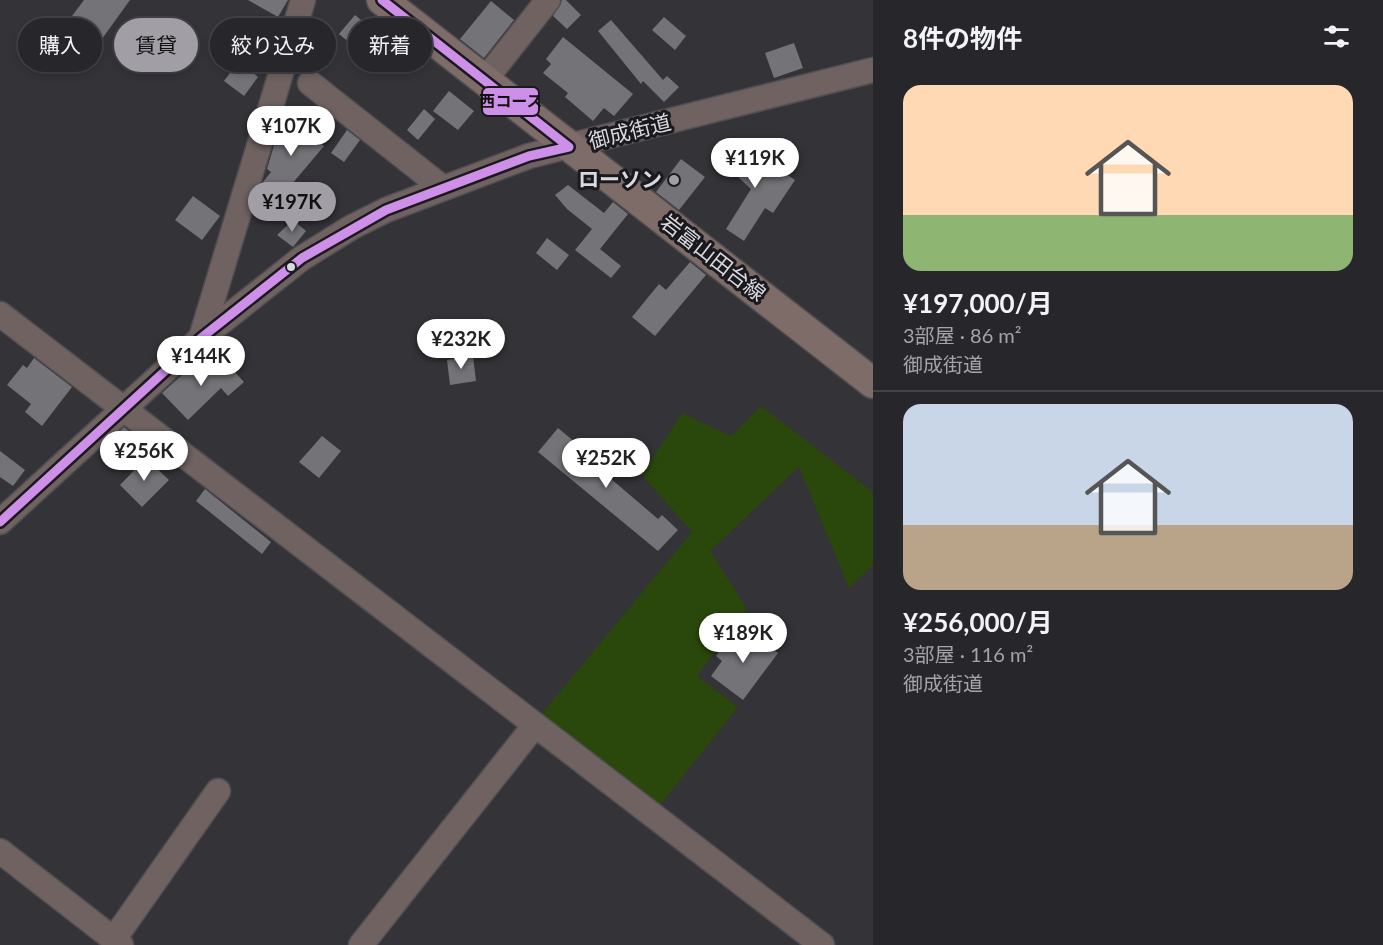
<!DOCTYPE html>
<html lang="ja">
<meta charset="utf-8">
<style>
body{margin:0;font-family:Lato,"Noto Sans JP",sans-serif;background:#2f2e32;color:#f1f3f6;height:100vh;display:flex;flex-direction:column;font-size:22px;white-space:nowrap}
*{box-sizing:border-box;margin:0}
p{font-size:20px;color:#a4a5a8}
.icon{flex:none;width:33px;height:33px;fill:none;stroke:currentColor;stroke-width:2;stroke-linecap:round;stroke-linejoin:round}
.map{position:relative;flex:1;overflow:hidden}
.details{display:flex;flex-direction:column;background:#27262a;width:510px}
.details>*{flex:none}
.top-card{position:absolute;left:18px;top:18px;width:570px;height:54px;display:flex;gap:12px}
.price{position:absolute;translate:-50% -51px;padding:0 14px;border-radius:21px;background:#fff;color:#222;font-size:20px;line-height:39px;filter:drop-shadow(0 2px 3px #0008)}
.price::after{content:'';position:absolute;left:50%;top:36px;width:18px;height:14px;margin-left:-9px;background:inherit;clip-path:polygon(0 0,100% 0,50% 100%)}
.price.active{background:#a19fa5;color:#111}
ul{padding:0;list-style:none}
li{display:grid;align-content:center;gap:12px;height:318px;padding:0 30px}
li+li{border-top:2px solid #434347}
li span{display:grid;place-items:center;height:186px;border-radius:18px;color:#555}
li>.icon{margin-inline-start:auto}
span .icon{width:108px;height:108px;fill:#fffc;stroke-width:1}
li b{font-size:26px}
h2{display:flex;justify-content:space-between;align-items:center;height:72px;padding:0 30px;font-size:26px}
.pill{padding:0 21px;border-radius:27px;background:#27262a;box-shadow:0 3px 9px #0003,0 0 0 2px #434347;font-size:21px;line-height:54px}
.pill.active{background:#a19fa5;color:#111}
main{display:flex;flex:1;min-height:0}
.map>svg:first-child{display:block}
.green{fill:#2a480c}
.building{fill:#747378}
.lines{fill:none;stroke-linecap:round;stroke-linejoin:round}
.minor-casing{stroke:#504e52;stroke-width:27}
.major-casing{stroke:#504e52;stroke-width:33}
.minor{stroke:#6f6261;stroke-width:24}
.major{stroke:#7e6c69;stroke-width:30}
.bus-1-casing{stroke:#1a191e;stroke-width:14}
.bus-1{stroke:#ce8fe9;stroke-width:9}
.poi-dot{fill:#a19fa5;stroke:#1a191e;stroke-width:2}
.bus-dot{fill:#dbd9e0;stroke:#1a191e;stroke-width:2}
.labels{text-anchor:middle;stroke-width:6;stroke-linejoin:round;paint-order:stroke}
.street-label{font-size:21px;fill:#dbd9e0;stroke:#1a191e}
.poi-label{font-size:21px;font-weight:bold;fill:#dbd9e0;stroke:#1a191e;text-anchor:end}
.line-badge{stroke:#1a191e;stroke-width:2}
.pale-badge-label{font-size:16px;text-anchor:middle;font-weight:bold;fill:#111}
</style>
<main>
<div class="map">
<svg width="873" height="945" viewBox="0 0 873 945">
<rect width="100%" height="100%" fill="#343338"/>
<path class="green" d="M 761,406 L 873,492 L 873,565 L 849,588 L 799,467 L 710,551 L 747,609 L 697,676 L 738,707 L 660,805 L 540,716 L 692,532 L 642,475 L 682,413 L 731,436 Z"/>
<path class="building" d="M 84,0 L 130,0 L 94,50 L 63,28 Z
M 248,0 L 288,0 L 278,17 Z
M 562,0 L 566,0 L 581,15 L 567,29 L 553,16 Z
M 491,1 L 514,20 L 484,58 L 460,39 Z
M 355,15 L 378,34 L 362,53 L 339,34 Z
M 664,17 L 686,36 L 675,50 L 652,30 Z
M 611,20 L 663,80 L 667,76 L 679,87 L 664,102 L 643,81 L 641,84 L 598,31 Z
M 563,37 L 633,94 L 614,116 L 604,108 L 593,121 L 565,97 L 568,93 L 543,73 L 551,64 L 546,59 Z
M 794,43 L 803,68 L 774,78 L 765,53 Z
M 239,61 L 258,77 L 244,96 L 224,81 Z
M 449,91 L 474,111 L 458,130 L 433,111 Z
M 424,109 L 435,119 L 418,140 L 407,130 Z
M 291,118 L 324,146 L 281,197 L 263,182 L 271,172 L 267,169 L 277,135 Z
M 347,130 L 360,140 L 344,162 L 331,153 Z
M 741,141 L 777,174 L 780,170 L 795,180 L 773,213 L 765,208 L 744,241 L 726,229 L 751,189 L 722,162 Z
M 681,159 L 705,177 L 679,210 L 656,192 Z
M 568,185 L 604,213 L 613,202 L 628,214 L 600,249 L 621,266 L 611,278 L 575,250 L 592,229 L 567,209 L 555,195 Z
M 193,196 L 220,216 L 202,240 L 175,220 Z
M 293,220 L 306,231 L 293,247 L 277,235 Z
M 547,238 L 569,255 L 557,270 L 536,253 Z
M 690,262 L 706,275 L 655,336 L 632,317 L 659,284 L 666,290 Z
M 473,356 L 476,381 L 450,385 L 447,360 Z
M 34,358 L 72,387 L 42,426 L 25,412 L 31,404 L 7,385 L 23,365 L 27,368 Z
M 222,358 L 244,382 L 228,396 L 221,388 L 188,420 L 162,393 L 193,365 L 204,375 Z
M 124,427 L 144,443 L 137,452 L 115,436 Z
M 558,428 L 599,462 L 596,466 L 658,519 L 662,515 L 678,530 L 658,551 L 538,452 Z
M 322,436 L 341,451 L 319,478 L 299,462 Z
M 0,451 L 25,470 L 13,486 L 0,477 Z
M 146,458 L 169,480 L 142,507 L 120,485 Z
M 205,489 L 271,542 L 262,554 L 196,501 Z
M 746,630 L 778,653 L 743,700 L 711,676 L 722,661 L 716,656 L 726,642 L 733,648 Z"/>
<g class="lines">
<g class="minor-casing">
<path id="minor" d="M 484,81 L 548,0
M 310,83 L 443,188
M 0,314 L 822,945
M 201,338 L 303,0
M 0,522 L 201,338 L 302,258 L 352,227 L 386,210 L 529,156 L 873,70
M 0,851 L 121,945
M 114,939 L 218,791
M 361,945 L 535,725"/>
</g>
<g class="major-casing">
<path id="major" d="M 382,0 L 873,383"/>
</g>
<use href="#minor" class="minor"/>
<use href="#major" class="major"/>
<g class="bus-1-casing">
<path id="bus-1" d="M 382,0 L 569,147
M 0,522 L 201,338 L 302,258 L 386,210 L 529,156 L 569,147"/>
</g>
<use href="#bus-1" class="bus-1"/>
</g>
<circle class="poi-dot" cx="674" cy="180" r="6"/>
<circle class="bus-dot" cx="291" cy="267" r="5"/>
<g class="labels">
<g class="street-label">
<text transform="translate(630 132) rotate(-14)" y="7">御成街道</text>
<text transform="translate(713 258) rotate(38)" y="7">岩富山田台線</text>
</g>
<g class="poi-label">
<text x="662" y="187">ローソン</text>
</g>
</g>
<rect class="line-badge" x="482" y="87" width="57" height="29" rx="6" fill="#ce8fe9"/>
<g class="pale-badge-label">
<text x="511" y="107">西コース</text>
</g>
</svg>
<b class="price" style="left:291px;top:157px">¥107K</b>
<b class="price" style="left:755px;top:189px">¥119K</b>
<b class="price active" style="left:292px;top:233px">¥197K</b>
<b class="price" style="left:461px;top:370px">¥232K</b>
<b class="price" style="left:201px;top:387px">¥144K</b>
<b class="price" style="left:144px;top:482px">¥256K</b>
<b class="price" style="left:606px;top:489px">¥252K</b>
<b class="price" style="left:743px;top:664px">¥189K</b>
<div class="top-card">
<a class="pill">購入</a>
<a class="pill active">賃貸</a>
<a class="pill">絞り込み</a>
<a class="pill">新着</a>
</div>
</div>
<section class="details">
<h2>8件の物件<svg class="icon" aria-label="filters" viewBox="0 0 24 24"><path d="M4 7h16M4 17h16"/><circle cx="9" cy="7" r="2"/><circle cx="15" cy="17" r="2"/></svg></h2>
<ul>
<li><span style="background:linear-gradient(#ffd9b3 70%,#8fb573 0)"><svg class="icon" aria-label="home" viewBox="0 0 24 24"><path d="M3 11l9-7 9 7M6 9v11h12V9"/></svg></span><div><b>¥197,000/月</b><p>3部屋 · 86 m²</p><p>御成街道</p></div></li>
<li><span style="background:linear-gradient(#c9d6e8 65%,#b9a48a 0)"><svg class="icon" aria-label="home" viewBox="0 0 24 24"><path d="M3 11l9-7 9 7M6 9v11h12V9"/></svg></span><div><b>¥256,000/月</b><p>3部屋 · 116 m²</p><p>御成街道</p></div></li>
</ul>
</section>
</main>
